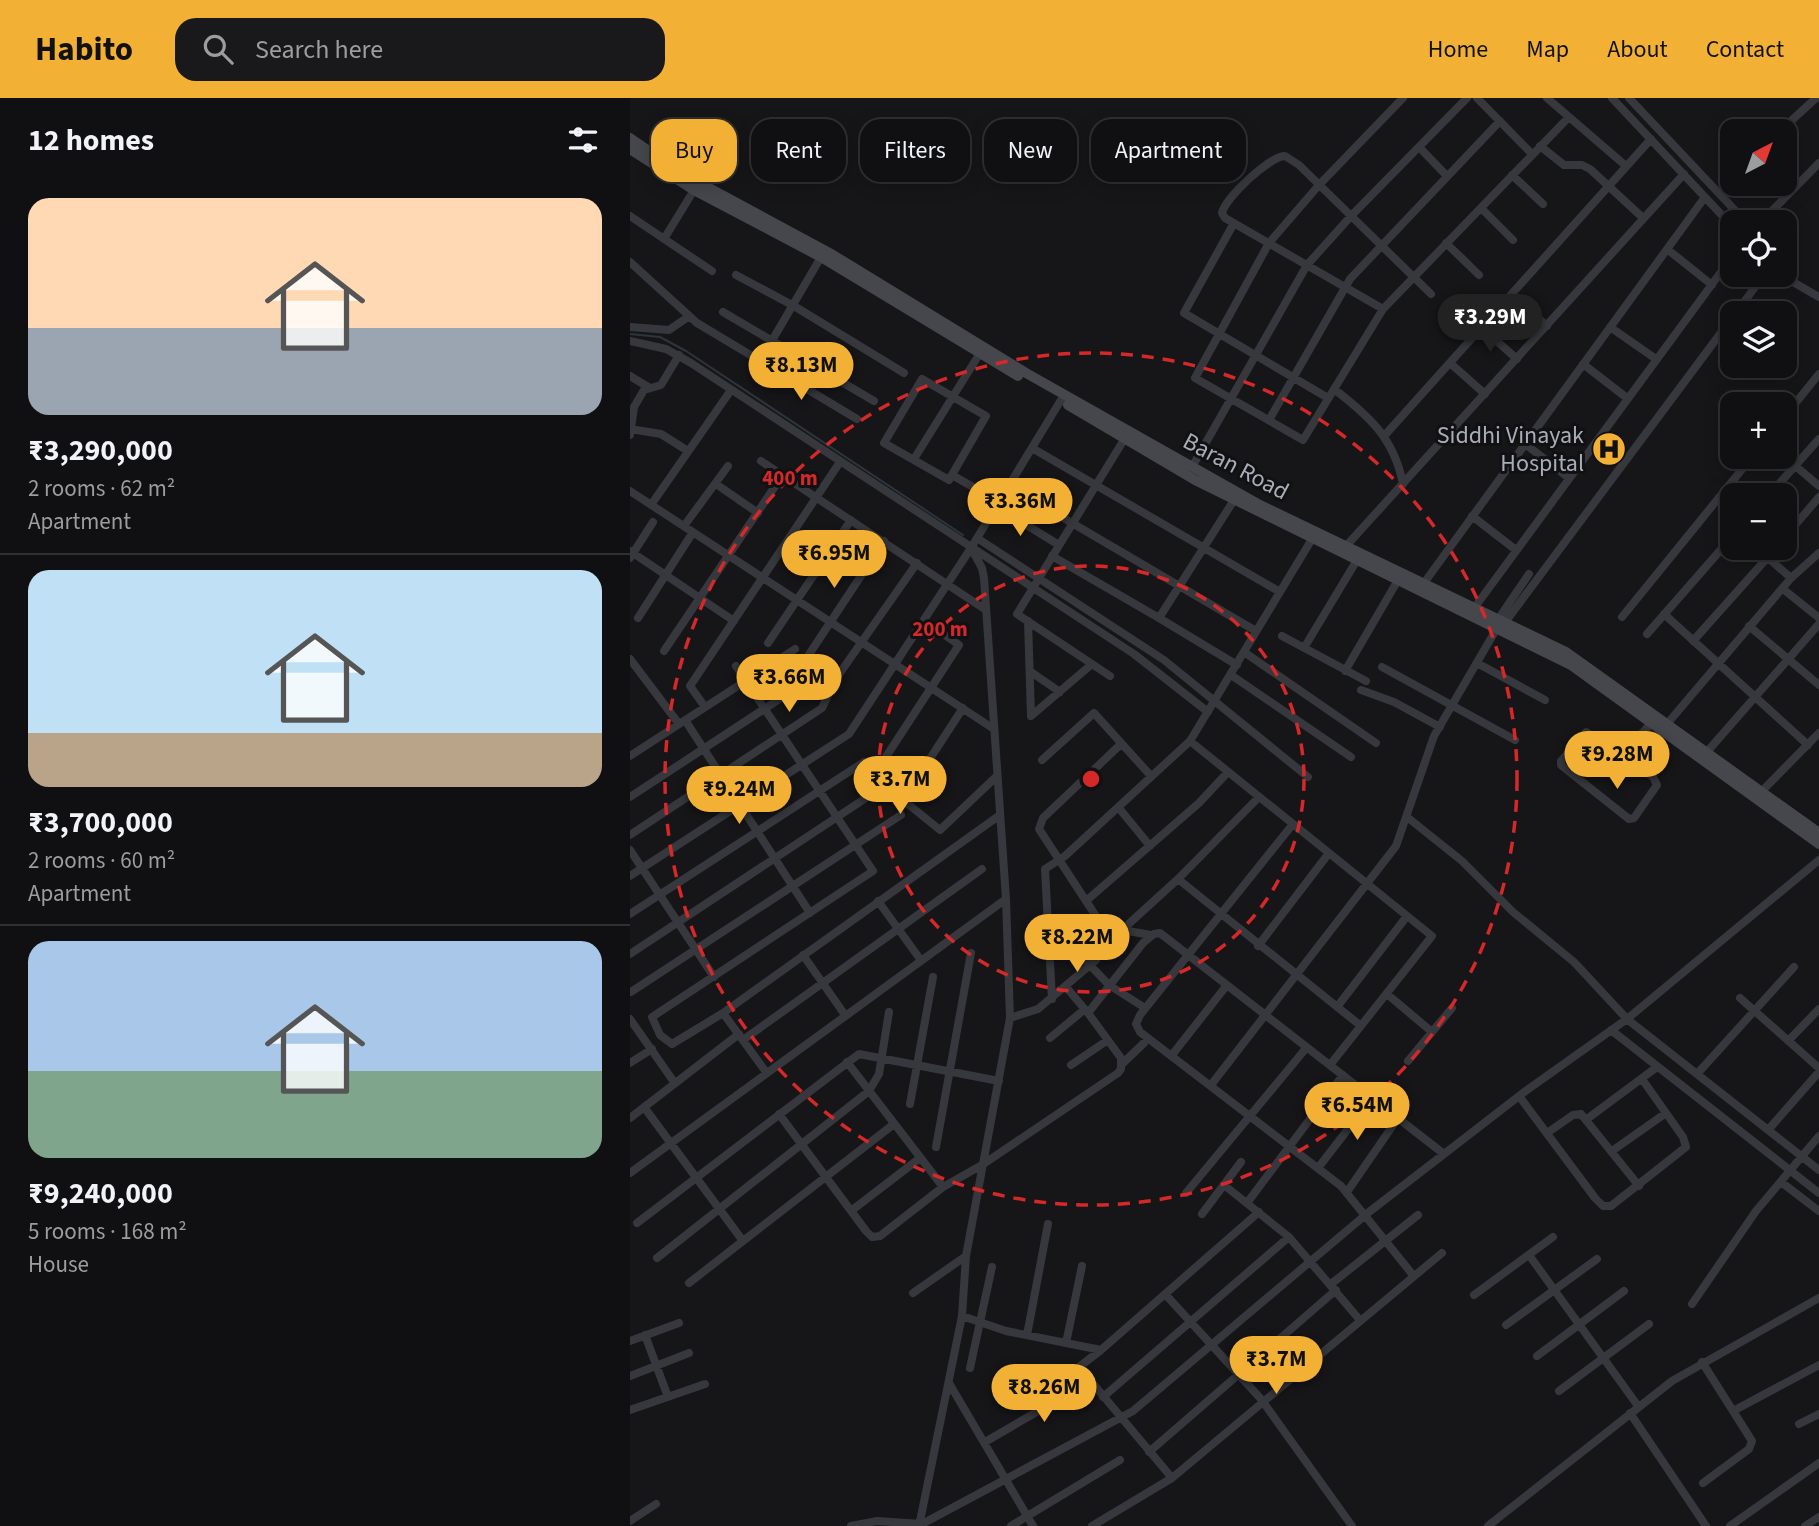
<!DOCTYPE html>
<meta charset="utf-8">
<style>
body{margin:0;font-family:"Source Sans 3",sans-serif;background:#19191b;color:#f1f3f6;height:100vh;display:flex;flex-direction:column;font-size:26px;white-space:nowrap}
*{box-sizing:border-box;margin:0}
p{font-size:23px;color:#9c9d9f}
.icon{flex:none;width:38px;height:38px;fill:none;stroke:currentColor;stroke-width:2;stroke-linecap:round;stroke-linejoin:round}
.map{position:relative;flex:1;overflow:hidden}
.details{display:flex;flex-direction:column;background:#101012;width:630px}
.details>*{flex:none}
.banner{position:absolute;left:21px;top:21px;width:665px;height:63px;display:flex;gap:14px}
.needle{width:46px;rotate:41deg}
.tools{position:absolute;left:1090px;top:21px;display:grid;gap:14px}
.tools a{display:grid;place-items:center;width:77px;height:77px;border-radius:14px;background:#101012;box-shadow:0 4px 18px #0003,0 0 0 2px #303032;font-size:35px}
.price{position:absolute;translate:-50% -60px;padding:0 16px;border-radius:24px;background:#f2b134;color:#111;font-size:23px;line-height:46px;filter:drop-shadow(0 2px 4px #0008)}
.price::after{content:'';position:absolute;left:50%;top:42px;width:21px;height:16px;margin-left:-10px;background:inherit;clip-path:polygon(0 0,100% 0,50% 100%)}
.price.selected{background:#222;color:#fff}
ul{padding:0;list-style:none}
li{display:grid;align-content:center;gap:14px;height:371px;padding:0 28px}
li+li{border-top:2px solid #303032}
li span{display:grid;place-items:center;height:217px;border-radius:21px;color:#555}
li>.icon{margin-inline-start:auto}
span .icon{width:126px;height:126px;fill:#fffc;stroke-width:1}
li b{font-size:30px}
h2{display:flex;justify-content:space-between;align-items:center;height:84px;padding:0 28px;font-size:30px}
.tag{padding:0 24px;border-radius:21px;background:#101012;box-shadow:0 4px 18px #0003,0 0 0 2px #303032;font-size:24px;line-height:63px}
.tag.selected{background:#f2b134;color:#111}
header{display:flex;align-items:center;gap:42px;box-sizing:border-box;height:98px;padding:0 35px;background:#f2b134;color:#111}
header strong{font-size:33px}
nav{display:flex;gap:38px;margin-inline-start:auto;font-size:24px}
.search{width:490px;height:63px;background:#19191b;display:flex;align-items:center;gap:18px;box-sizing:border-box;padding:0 24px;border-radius:21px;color:#9c9d9f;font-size:26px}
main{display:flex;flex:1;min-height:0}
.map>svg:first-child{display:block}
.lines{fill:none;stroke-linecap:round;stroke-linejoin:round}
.stream{stroke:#2c353c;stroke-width:2}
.street{stroke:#37383d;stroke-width:8}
.secondary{stroke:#45474d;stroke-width:10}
.ring{fill:none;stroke:#d62828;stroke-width:3.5;stroke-dasharray:12 9}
.labels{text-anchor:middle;stroke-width:6;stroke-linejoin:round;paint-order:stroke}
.poi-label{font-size:24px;fill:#a8adb8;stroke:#111113;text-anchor:end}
.street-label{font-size:24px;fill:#a8adb8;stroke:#111113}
.centre{fill:#d62828;stroke:#111113;stroke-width:3.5}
.ring-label{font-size:21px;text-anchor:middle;font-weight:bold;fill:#d62828;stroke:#111113;stroke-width:6;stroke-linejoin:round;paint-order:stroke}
</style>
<header>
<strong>Habito</strong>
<div class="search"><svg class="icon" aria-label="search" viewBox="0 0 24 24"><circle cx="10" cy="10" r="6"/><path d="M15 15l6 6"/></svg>Search here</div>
<nav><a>Home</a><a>Map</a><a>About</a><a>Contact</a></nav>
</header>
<main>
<section class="details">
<h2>12 homes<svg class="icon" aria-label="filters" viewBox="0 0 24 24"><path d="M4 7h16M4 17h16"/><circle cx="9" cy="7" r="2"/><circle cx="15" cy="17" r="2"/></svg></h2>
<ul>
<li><span style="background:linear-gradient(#ffd9b3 60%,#9aa5b1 0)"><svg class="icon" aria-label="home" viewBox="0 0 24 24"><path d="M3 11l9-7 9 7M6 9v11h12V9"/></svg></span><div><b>₹3,290,000</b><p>2 rooms · 62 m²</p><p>Apartment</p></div></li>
<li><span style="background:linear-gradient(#bfe0f5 75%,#b9a48a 0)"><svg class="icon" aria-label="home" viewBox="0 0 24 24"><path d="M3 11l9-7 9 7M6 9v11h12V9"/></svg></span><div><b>₹3,700,000</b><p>2 rooms · 60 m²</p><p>Apartment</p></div></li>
<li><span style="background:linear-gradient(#a9c7e8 60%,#7fa58c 0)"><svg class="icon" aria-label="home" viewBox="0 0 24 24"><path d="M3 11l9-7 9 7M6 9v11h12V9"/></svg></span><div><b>₹9,240,000</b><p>5 rooms · 168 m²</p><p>House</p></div></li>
</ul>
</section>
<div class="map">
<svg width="1189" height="1428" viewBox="0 0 1189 1428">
<rect width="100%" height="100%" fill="#161618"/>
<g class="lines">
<path class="stream" d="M 0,236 L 30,239 L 56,253 L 333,437"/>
<path class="street" d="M 773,0 L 689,87 L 639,145 L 565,280 L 673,342 L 753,211 L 938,20
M 847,0 L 902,56
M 917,0 L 996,68
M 982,0 L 1102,128
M 999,0 L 1116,124
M 1150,33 L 1186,0
M 910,48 L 934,67 L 952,67 L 960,71 L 1013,120
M 789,49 L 817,78
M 882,77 L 913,106
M 1140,86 L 1154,100
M 851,110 L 883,142
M 0,118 L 82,173
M 1131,124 L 1189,65
M 604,125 L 554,215 L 698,300
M 34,141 L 64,92
M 816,145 L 849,177
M 1037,151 L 1082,187
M 0,164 L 67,225 L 227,321
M 106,177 L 164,208 L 274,275
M 1151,177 L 1189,199
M 882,197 L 917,228
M 753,211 L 595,120 L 592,115 C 595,100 640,58 655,58 L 669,67 L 801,196
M 93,214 L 244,303
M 1106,215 L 1133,178
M 0,229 L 39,232 L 58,219
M 980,229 L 1026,261
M 852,230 L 887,261
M 0,243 L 36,251 L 61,265 L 504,556 L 578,614
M 130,263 L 191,159
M 820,265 L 855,296
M 953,266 L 997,300
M 0,278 L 20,290
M 292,281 L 356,318 L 319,382 L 254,345 Z
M 704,291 C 739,318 764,340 773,386
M 1155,318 L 1189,276
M 639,322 L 720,181 L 870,23
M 0,331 L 31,336 L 58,353
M 0,337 L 4,309 L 14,292 L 31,287 L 49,257
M 755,337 L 1021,41
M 895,346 L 939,380
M 402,350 L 650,494
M 1155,359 L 1189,388
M 284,361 L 350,255
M 131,363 L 356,512
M 562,369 L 677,167 L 721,118 L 837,0
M 322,377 L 369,404
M 86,386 L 128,415
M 379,388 L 626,533
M 0,393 L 364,631
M 1139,397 L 1189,341
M 604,402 L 529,520 L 607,567
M 21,407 L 101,292
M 367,409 L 429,447
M 842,418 L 886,452
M 54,428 L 98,368
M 1155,439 L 1189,399
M 347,440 L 534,562 L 678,679
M 717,447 L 1054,76
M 1127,450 L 1161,480
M 0,453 L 104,523
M 422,458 L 529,520
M 0,460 L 23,424
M 794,485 L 1075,99
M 1153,491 L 1189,520
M 845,509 L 1102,159
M 1034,516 L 1178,647
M 992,519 L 1122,359
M 8,520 L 63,434
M 869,520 L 899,476
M 398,523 L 401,618 L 462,566
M 876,523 L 1102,220
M 1119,528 L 1189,587
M 1017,536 L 1102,439
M 652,538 L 736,583
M 1063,543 L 1146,450
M 138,545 L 221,422
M 674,550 L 727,462
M 34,553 L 152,378
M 614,554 L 746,645
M 178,558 L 254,443
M 0,561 L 49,626
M 847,565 L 915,602
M 752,569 L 885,642
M 715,573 L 768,482
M 401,574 L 430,594
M 601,577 L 721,659
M 480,578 L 387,516 L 495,340
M 731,592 L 764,604 L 810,629
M 75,609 L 60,588 L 210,364
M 333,610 L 273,702 L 310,732 L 367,678
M 55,622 L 180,815
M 1037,626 L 1161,480 L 1189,455
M 560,643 L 802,838 L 700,967
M 491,646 L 413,720 L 409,731 L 473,829 L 481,835 L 492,832 L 548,781 L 629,699
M 1076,655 L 1189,526
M 994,656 L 956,634 L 931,663 L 931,667 L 999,721 L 1004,720 L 1027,687 L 1023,679 L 994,656 L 1022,624
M 0,658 L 165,551
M 412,662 L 464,615 L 521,678
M 246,674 L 329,547 L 294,522
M 1131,694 L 1189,635
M 0,699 L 186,577
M 488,709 L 520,748
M 777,719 L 832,763 L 883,814 L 944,864 L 997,921 L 1189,1072
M 663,726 L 510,917 L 506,926 L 510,934 L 711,1088 L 783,1177
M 0,737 L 192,610 L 205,582 L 287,465
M 0,752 L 84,879
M 0,778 L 219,636 L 341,450
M 548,781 L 731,928
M 248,803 L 290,861
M 456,803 L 569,705 L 598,674
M 0,816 L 234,664
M 476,832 L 457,852 L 454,861 L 479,887 L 515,910
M 492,832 L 521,837
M 628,848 L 699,755
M 0,856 L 251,690
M 173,857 L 215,917
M 436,889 L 458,915
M 1,894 L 271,717
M 757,896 L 802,934
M 1110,900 L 1189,970
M 422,901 L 415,771 L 435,758 L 560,643 L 682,441
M 707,909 L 777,818
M 93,915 L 42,946 L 30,937 L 22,919 L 243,773 L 106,568
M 380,920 L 408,911 L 466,862
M 0,921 L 44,984
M 981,932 L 1189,1095
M 420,940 L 455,911
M 113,942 L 352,771
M 1158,943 L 1189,911
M 542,957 L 597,887
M 778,963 L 822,910
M 217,964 L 313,1089
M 0,965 L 22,951
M 492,966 L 514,945
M 441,967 L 478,942
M 136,974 L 93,915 L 370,717
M 1067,976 L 1164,869
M 581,987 L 766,748 L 804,638 L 867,530
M 889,998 L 965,1100 L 973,1108 L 981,1108 L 1056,1049 L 1053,1039 L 1012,981
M 280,1006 L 303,879
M 14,1009 L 113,1143 L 59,1185
M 149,1016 L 236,1133 L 242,1139 L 250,1138 L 313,1089 L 352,1067 L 488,975 L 491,971 L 491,960 L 458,915 L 513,845 L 524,836 L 530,835 L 814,1056
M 0,1020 L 109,936
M 957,1021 L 1027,969
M 1138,1032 L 1189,974
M 917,1035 L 943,1017 L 951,1016 L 1009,1088
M 306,1049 L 341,855
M 982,1053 L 1036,1015
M 688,1070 L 742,1000
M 0,1075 L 376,801
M 1151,1084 L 1189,1113
M 594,1087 L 659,1139 L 729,1221
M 717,1094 L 768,1020
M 556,1095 L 677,949
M 617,1105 L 713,977
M 221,1113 L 290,1060
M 572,1116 L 611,1064
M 7,1125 L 229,956 L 369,983
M 113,1143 L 264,1026
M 899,1157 L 1008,1308
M 27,1160 L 239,993 L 249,976 L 259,914
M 701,1186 L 788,1117
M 283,1195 L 336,1158
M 535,1196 L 631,1301 L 722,1428
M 844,1197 L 923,1139
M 1062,1206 L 1126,1113 L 1189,1038
M 332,1218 L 376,1233 L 471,1252 L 629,1114
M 876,1227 L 967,1161
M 15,1237 L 38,1299
M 397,1237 L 418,1126
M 0,1243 L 49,1225
M 436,1245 L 452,1168
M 907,1258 L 994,1193
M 1072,1264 L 1122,1343 L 1119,1351 L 1073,1385
M 340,1270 L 362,1169
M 0,1278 L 59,1255
M 319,1285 L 403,1428
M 929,1293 L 1019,1226
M 473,1299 L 659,1139
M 0,1312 L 75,1286
M 1105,1312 L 1189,1267
M 1000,1315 L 1076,1428
M 1169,1326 L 1189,1316
M 355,1344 L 460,1283
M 519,1354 L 706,1192
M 542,1380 L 812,1155
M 0,1423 L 26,1406
M 221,1428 L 247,1423 L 292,1426 L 503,1313 L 739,1114 L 897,992 L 997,921 L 1189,762
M 289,1428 L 332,1218 L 336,1158 L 380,920 L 376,801 L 354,480 L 352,470 L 341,450 L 434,297
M 381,1428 L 490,1362
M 462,1428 L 542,1380 L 449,1269 L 471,1252
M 858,1428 L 1042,1283 L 1189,1200
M 1100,1428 L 1189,1365
M 1175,1428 L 1189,1419"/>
<path class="secondary" d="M 0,40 L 51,75 L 203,157 L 396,275 L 630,407 L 936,554 L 1189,735
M 0,51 L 64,92 L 191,159 L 388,278
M 438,307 L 565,382 L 941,567 L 1189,746"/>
</g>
<g class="ring">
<circle cx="461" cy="681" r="213"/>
<circle cx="461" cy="681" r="426"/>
</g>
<defs>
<g id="hospital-disc" transform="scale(1.75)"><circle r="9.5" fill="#f2b134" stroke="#111113"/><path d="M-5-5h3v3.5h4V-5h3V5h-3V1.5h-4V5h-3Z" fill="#111"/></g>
</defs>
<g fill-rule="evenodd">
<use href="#hospital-disc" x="979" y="351"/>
</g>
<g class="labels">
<g class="poi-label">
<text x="954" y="345">Siddhi Vinayak<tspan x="954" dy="28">Hospital</tspan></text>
</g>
<g class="street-label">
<text transform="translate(606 368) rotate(28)" y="8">Baran Road</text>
</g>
</g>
<circle cx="461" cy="681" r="10" class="centre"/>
<g class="ring-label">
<text x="160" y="387">400 m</text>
<text x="310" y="538">200 m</text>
</g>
</svg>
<div class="tools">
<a><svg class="needle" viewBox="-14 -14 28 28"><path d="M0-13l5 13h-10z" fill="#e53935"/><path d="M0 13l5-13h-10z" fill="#9c9d9f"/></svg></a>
<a><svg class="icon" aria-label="locate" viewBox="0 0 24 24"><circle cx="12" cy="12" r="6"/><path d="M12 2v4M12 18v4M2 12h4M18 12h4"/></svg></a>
<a><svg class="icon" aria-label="layers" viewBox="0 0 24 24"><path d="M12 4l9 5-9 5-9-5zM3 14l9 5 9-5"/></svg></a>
<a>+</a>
<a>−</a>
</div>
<b class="price selected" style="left:860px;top:256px">₹3.29M</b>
<b class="price" style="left:171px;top:304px">₹8.13M</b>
<b class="price" style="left:390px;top:440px">₹3.36M</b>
<b class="price" style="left:204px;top:492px">₹6.95M</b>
<b class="price" style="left:159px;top:616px">₹3.66M</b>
<b class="price" style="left:987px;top:693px">₹9.28M</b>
<b class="price" style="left:270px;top:718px">₹3.7M</b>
<b class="price" style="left:109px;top:728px">₹9.24M</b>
<b class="price" style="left:447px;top:876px">₹8.22M</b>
<b class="price" style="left:727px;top:1044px">₹6.54M</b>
<b class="price" style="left:646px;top:1298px">₹3.7M</b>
<b class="price" style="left:414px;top:1326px">₹8.26M</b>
<div class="banner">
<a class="tag selected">Buy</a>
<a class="tag">Rent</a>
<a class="tag">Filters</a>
<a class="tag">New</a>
<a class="tag">Apartment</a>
</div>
</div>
</main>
